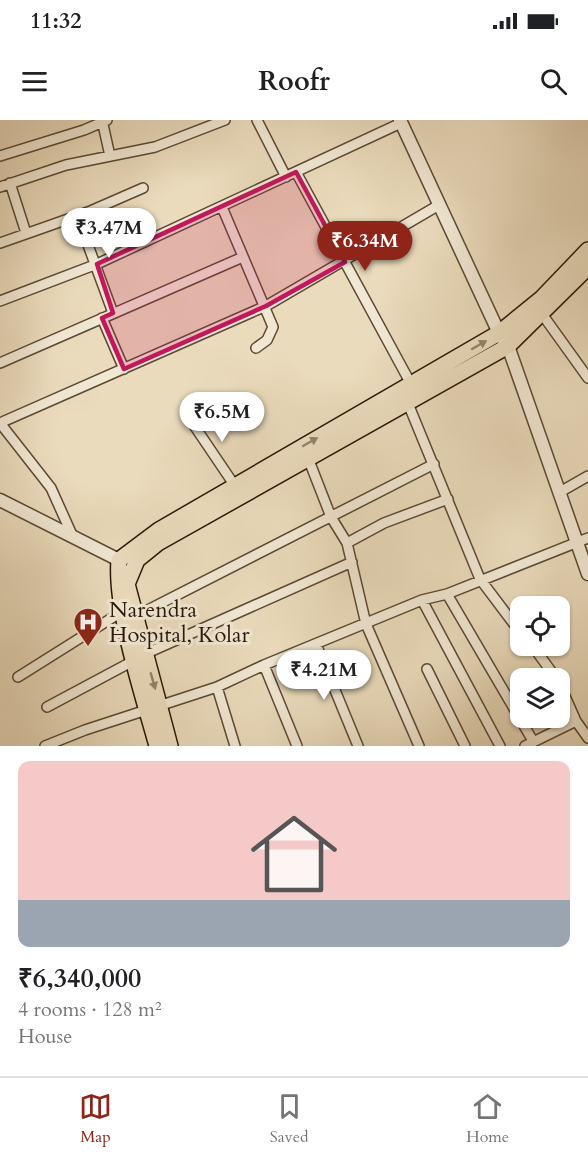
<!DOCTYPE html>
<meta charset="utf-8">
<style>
body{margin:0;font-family:Cardo,serif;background:#f6f6f6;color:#202124;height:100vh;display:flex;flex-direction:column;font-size:22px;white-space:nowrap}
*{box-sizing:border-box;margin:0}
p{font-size:20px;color:#757577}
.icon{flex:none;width:33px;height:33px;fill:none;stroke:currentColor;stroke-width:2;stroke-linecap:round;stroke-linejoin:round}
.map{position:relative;height:626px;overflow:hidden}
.details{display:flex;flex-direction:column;background:#fff;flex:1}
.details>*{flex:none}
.buttons{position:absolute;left:510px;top:476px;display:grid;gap:12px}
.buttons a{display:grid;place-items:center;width:60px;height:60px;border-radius:12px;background:#fff;box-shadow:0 2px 4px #0004;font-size:30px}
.price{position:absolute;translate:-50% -51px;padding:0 14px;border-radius:21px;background:#fff;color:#222;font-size:20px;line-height:39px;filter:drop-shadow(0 2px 3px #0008)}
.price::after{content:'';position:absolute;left:50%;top:36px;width:18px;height:14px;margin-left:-9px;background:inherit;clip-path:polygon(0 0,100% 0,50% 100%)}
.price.selected{background:#8f2418;color:#fff}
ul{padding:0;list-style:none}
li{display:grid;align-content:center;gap:12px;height:318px;padding:0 18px}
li+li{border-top:2px solid #e0e0e0}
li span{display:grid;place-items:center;height:186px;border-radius:12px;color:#555}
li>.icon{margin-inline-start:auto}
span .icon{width:108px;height:108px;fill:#fffc;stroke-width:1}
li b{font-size:26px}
.status{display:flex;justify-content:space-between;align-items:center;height:42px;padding:0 30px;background:#fff;direction:ltr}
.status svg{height:16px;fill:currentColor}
header{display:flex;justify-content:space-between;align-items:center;height:78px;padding:0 18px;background:#fff;font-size:27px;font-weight:700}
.tab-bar{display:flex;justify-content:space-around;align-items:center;height:84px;border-top:2px solid #e0e0e0;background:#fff;font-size:16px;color:#757577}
.tab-bar a{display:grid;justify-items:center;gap:3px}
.tab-bar .selected{color:#8f2418}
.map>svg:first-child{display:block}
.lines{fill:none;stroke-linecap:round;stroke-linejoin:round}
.minor-casing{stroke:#5b4834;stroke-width:12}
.tertiary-casing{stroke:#5b4834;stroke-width:15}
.primary-casing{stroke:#2b1707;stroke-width:18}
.minor{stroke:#f1e8d3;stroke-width:9}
.tertiary{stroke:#f1e8d3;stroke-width:12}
.primary{stroke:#eadbbc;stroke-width:15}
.oneway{fill:#94836b}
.marked{fill:#c2185b;fill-opacity:0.2;stroke:#c2185b;stroke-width:4.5;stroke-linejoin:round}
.labels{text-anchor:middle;stroke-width:6;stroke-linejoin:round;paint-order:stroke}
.poi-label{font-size:22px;fill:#2b1707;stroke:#f1e8d3;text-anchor:start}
</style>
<div class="status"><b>11:32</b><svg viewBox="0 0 49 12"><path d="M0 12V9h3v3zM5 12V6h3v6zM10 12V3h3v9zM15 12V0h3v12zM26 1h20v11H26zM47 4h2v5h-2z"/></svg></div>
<header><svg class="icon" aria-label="menu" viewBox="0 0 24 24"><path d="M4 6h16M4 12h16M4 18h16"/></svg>Roofr<svg class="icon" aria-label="search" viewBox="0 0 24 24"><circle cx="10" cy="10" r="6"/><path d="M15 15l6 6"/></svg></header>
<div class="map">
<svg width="588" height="626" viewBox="0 0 588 626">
<rect width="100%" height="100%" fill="#eadbbc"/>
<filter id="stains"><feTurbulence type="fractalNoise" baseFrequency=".00333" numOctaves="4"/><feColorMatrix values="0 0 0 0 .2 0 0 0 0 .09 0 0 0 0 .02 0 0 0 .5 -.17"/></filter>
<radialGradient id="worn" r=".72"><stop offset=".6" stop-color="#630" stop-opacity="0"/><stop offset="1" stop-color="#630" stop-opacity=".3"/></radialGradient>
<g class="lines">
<g class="minor-casing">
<path id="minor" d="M 102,0 L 110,36
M 257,0 L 286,57
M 0,36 L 84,10 L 107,0
M 296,52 L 411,264
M 10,63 L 26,113
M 0,67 L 66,45 L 155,27 L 225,0
M 222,87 L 273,207 L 267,220 L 256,228
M 77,95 L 113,193
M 0,123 L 88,92 L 143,68
M 0,181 L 97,144 L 401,3
M 542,194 L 588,258
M 102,198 L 124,249
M 0,243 L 243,137
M 407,281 L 480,459 L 520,512
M 187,295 L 235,366
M 0,303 L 266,186 L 439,85
M 0,303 L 51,368 L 73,417
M 308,338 L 331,397 L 347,423 L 366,504 L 419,626
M 560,372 L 588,356
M 347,423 L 384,403 L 448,379
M 447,474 L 533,621
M 422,480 L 500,626
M 134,497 L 434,344
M 316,524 L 358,626
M 532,525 L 556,558
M 145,534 L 352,442
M 264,545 L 297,626
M 427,549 L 465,626
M 18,557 L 123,491
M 217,567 L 235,626
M 47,587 L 135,540
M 576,601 L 588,618
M 45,626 L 85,610 L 217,567 L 264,545 L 422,480 L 447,474 L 588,418
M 525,626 L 576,601 L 560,565"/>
</g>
<g class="tertiary-casing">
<path id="tertiary" d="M 400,0 L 499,213 L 508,226 L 588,454
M 0,380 L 119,440"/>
</g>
<g class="primary-casing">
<path id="primary" d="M 157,626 C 143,575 115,491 119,440 L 159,410 L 499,213 L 542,178 L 588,130
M 170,626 L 127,464 L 137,440 L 158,423 L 508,226 L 588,147"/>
</g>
<use href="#minor" class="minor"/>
<use href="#tertiary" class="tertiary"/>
<use href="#primary" class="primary"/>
</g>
<defs><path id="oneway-solid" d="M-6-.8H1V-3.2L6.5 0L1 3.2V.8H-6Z" transform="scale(1.5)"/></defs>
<g class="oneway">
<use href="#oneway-solid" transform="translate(479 225) rotate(-30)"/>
<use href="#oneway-solid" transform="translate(310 322) rotate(-30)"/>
<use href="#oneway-solid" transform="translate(153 561) rotate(74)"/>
</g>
<path class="marked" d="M 296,52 L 345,142 L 266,186 L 124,249 L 102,198 L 113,193 L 97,144 Z"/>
<defs>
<g id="hospital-pin" transform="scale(1.5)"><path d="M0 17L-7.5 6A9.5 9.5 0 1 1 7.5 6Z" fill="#8f2418" stroke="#f1e8d3"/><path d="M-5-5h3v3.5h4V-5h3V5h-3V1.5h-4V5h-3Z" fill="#fff"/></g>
</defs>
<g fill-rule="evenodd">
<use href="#hospital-pin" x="88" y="502"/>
</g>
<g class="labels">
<g class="poi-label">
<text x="109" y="497">Narendra<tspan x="109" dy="25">Hospital, Kolar</tspan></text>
</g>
</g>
<rect width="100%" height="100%" filter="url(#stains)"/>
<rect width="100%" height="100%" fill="url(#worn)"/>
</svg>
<div class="buttons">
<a><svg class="icon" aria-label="locate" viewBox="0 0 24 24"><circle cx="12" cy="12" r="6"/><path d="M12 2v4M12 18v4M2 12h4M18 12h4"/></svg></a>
<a><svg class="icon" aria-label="layers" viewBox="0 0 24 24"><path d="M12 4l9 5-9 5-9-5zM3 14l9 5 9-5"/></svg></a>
</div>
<b class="price" style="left:109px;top:139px">₹3.47M</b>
<b class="price selected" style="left:365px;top:152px">₹6.34M</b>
<b class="price" style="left:222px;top:323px">₹6.5M</b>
<b class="price" style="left:324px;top:581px">₹4.21M</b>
</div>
<section class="details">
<ul>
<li><span style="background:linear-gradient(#f6c9c9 75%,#9aa5b1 0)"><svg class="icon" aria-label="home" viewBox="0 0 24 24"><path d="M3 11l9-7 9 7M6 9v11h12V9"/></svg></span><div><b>₹6,340,000</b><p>4 rooms · 128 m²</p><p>House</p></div></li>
</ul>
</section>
<nav class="tab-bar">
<a class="selected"><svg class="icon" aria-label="map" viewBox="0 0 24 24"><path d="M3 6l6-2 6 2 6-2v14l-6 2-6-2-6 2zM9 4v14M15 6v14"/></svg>Map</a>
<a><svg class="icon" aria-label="saved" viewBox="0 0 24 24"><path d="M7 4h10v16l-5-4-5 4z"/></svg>Saved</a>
<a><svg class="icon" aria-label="home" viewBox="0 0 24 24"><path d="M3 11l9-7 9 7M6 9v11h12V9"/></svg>Home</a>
</nav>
